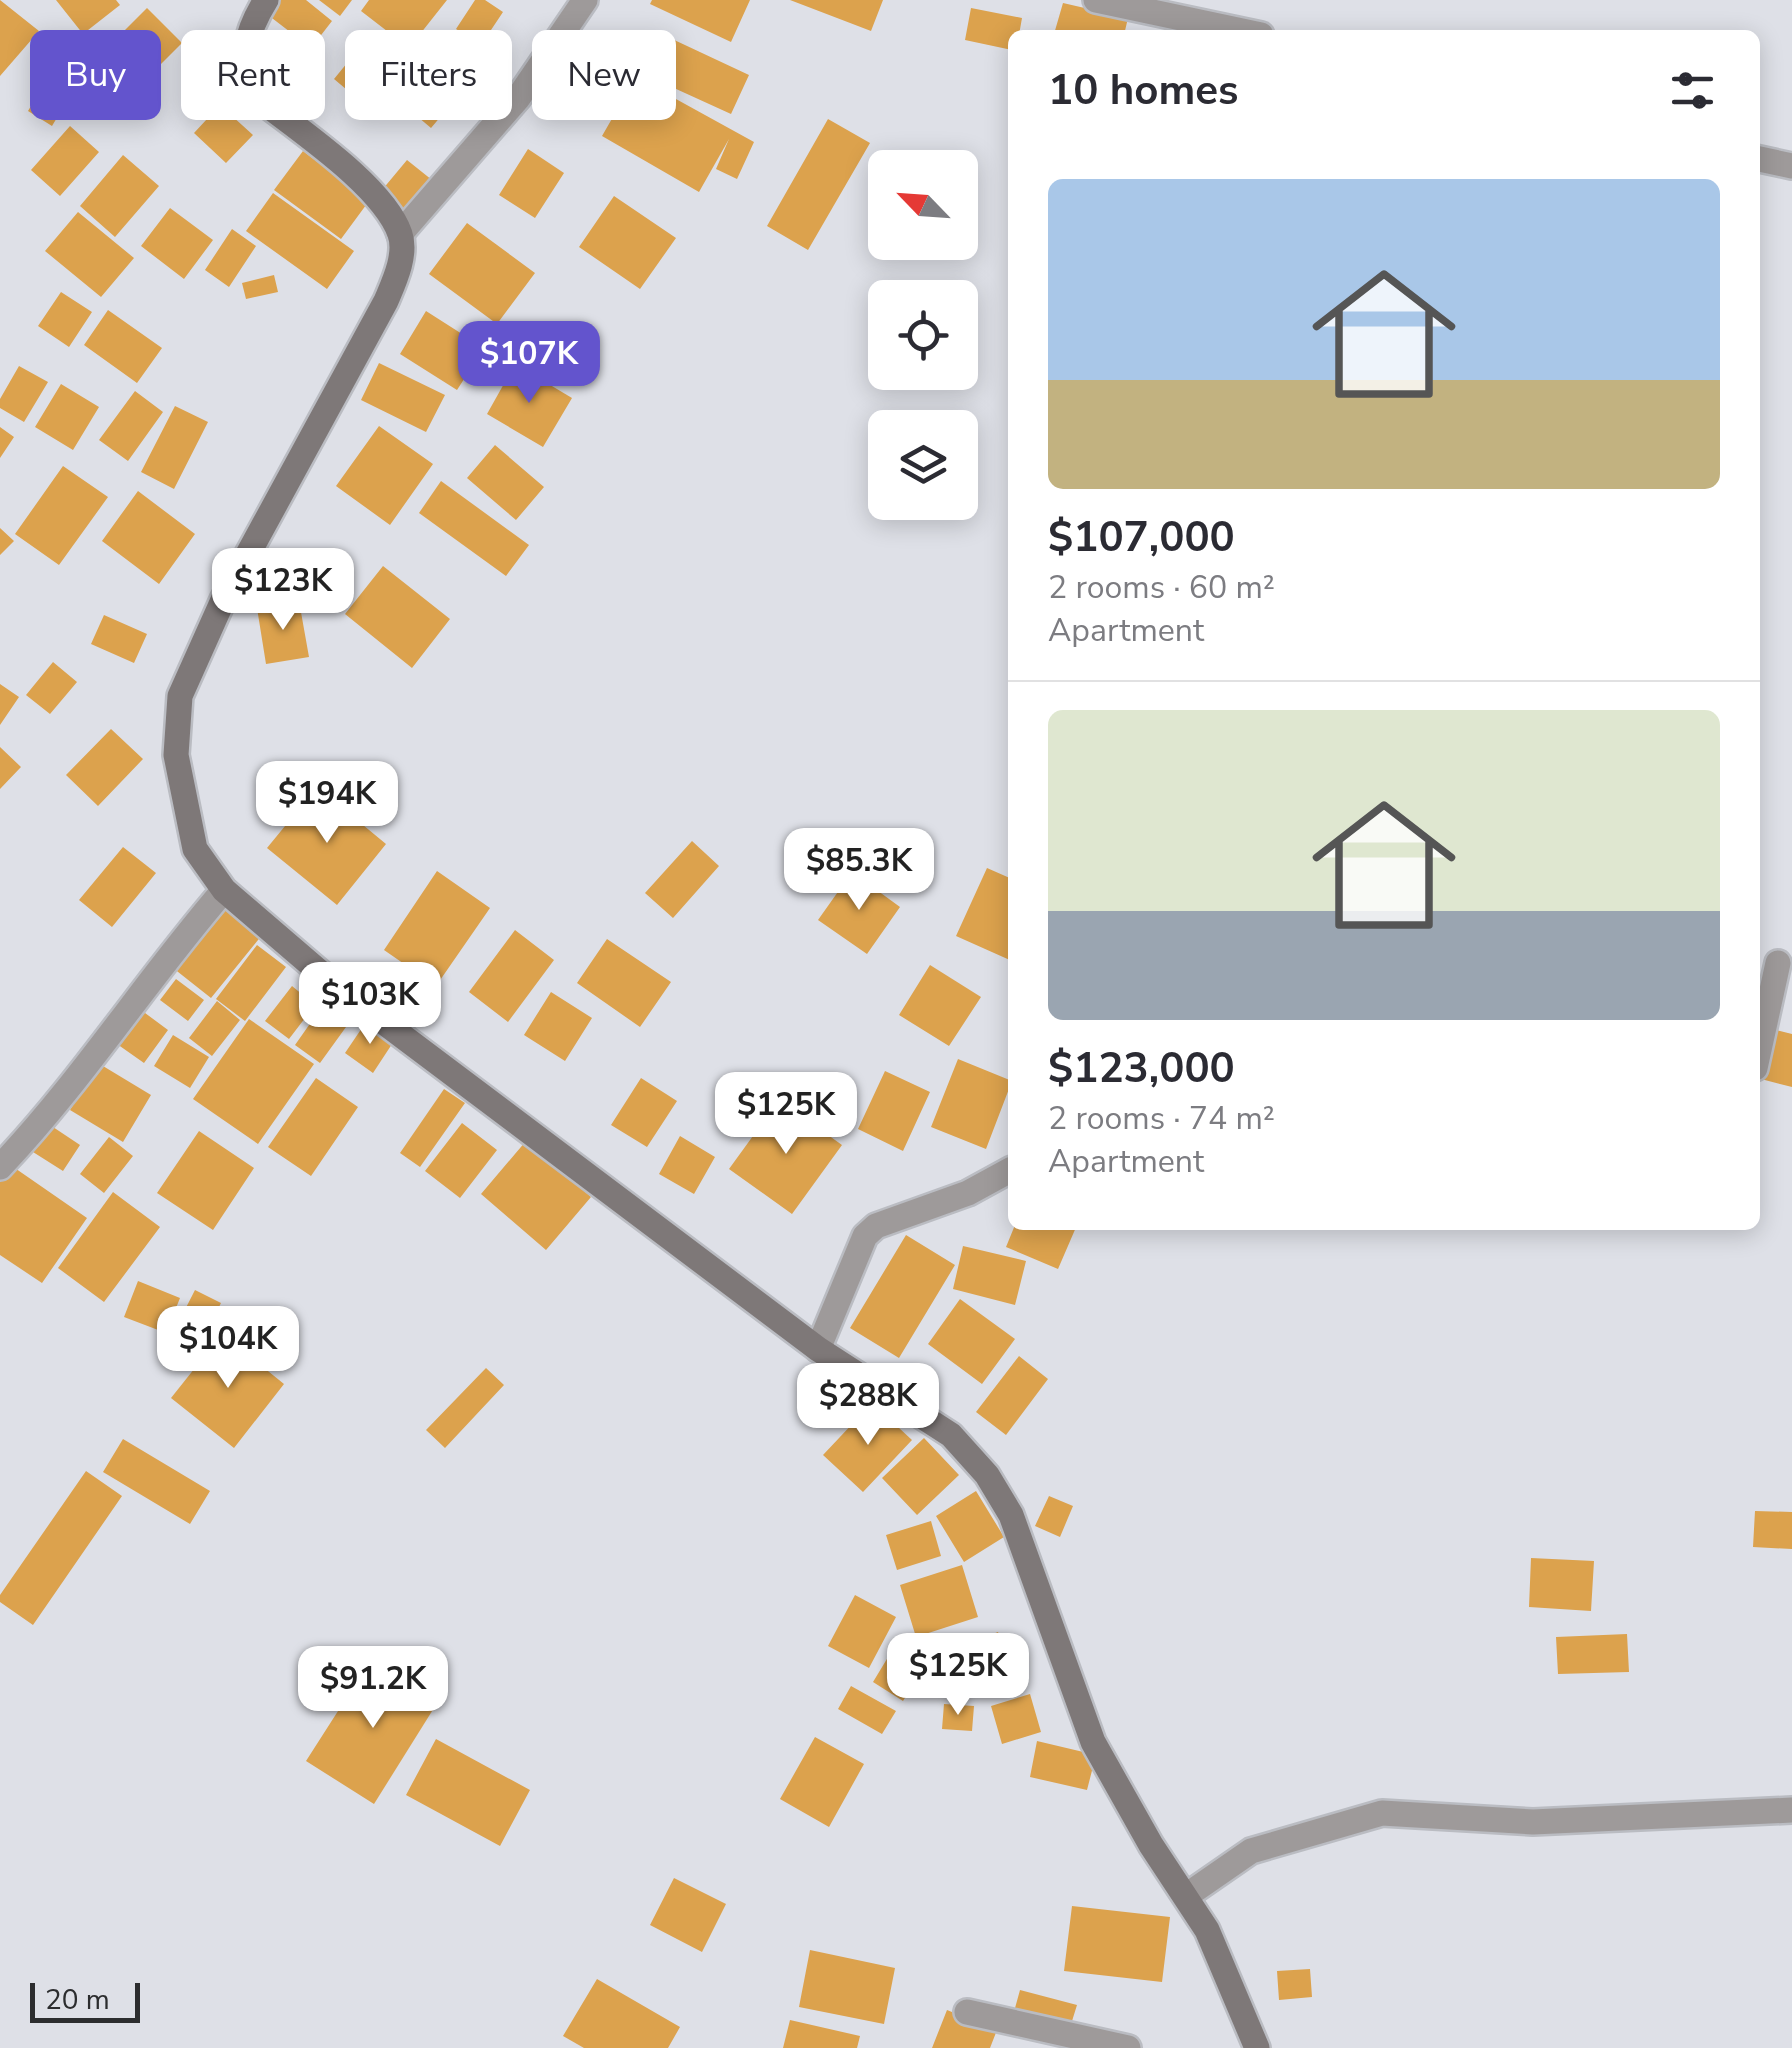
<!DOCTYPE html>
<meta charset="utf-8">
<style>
body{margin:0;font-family:"Nunito Sans",sans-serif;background:#f7f7f7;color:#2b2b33;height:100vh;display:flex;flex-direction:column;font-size:38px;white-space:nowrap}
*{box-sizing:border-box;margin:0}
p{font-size:32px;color:#7c7c81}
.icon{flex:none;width:55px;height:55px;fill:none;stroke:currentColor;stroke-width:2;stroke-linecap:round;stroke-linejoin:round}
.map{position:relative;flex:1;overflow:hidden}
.panel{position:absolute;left:1008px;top:30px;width:752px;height:1200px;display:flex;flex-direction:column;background:#fff;border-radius:15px;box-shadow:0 5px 25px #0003}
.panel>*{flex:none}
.top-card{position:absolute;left:30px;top:30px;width:828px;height:90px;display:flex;gap:20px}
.needle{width:65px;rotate:295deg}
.fabs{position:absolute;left:868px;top:150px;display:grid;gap:20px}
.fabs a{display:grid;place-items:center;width:110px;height:110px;border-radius:15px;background:#fff;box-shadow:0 5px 25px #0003;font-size:50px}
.scale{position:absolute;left:30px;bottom:25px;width:110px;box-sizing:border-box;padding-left:10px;border:5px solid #2c2d2f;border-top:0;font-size:28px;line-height:35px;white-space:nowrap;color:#2c2d2f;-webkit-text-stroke:8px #dee0e7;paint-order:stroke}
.price{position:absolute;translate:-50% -85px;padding:0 22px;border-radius:20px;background:#fff;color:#222;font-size:32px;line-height:65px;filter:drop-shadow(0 2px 5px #0008)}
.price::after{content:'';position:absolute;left:50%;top:60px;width:30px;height:22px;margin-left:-15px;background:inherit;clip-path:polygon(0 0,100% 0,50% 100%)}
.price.selected{background:#6354cd;color:#fff}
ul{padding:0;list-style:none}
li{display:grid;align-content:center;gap:20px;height:530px;padding:0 40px}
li+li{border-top:2px solid #e1e1e2}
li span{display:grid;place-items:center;height:310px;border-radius:15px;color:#555}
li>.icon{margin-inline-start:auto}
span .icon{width:180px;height:180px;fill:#fffc;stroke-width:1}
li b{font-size:42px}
h2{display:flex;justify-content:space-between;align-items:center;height:120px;padding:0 40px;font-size:42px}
.chip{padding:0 35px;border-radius:15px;background:#fff;box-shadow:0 5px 25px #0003;font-size:35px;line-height:90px}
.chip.selected{background:#6354cd;color:#fff}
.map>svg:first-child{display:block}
.building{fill:#dca24d}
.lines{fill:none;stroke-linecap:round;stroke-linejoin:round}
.street-casing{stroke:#babcc2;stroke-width:30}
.secondary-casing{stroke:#babcc2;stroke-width:30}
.street{stroke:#9e9a9a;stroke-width:25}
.secondary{stroke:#7e7878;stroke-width:25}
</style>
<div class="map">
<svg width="1792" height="2048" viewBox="0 0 1792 2048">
<rect width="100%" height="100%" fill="#dee0e7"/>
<path class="building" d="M 0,0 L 39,31 L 0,76 Z
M 56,0 L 116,0 L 120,5 L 83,34 Z
M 280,0 L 306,0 L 332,21 L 311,48 L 268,15 Z
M 319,0 L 352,0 L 340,16 Z
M 369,0 L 447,0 L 409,48 L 361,11 Z
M 475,0 L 485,0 L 503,12 L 481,45 L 456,29 Z
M 652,0 L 750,0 L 731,42 L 650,4 Z
M 790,0 L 883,0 L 871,31 Z
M 1063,3 L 1128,18 L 1124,35 L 1054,34 Z
M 147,8 L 182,43 L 140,85 L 105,50 Z
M 971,8 L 1022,18 L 1019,35 L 1012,35 L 1012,50 L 965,40 Z
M 433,32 L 480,70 L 431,128 L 386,90 Z
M 670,38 L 749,75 L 731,114 L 652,78 Z
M 361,46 L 386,67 L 359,100 L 334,79 Z
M 52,71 L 76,86 L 52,126 L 28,111 Z
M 636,77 L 754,142 L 737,179 L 716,169 L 729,139 L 699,192 L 602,136 Z
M 220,105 L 253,135 L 226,163 L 194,133 Z
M 828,119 L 870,143 L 808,250 L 767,226 Z
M 70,126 L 99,152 L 60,196 L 31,170 Z
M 528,149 L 564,173 L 535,218 L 499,195 Z
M 303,151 L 369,201 L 341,239 L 274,190 Z
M 123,155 L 159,186 L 115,237 L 80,206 Z
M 407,160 L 432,180 L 406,210 L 382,190 Z
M 273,193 L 354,251 L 327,289 L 246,231 Z
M 614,196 L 676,238 L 640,289 L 579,247 Z
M 170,208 L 213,240 L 184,279 L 141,246 Z
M 78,212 L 134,258 L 101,297 L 45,251 Z
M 467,223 L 535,273 L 497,324 L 429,274 Z
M 232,229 L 256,246 L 229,287 L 205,270 Z
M 274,275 L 278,292 L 246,299 L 242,283 Z
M 61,292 L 92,312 L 69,347 L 38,326 Z
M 108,310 L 162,348 L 137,383 L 84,345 Z
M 426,311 L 484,348 L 457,390 L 400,354 Z
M 379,363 L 445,395 L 426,432 L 361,400 Z
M 515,364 L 572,398 L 543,447 L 487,414 Z
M 19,366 L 48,382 L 24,422 L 0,408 L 0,399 Z
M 61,384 L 99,407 L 73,450 L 35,427 Z
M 135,391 L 163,412 L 128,461 L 99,440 Z
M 175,406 L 208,422 L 174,489 L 141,472 Z
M 379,426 L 433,464 L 390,525 L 336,486 Z
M 0,427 L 14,437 L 0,458 Z
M 495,445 L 544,487 L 516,520 L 467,478 Z
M 63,466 L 108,497 L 59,565 L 15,534 Z
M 441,481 L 529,545 L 506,576 L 419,513 Z
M 138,491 L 195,534 L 159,584 L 102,541 Z
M 0,528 L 14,541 L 0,555 Z
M 383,566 L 450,619 L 412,668 L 345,614 Z
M 299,601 L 309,657 L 266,664 L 257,608 Z
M 104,615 L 147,634 L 134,663 L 91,644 Z
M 53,662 L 77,682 L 50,714 L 26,695 Z
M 0,684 L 19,697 L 0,725 Z
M 111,729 L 143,759 L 98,806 L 66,775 Z
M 0,747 L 21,767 L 0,789 Z
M 317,787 L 386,844 L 337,905 L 267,848 Z
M 692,841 L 719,866 L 673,918 L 645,893 Z
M 123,847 L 156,873 L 112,927 L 79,900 Z
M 987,868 L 1012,879 L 1012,961 L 956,936 Z
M 437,871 L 490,908 L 436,986 L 384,950 Z
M 852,872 L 900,907 L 867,954 L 818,920 Z
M 219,901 L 262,935 L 211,998 L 168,964 Z
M 515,930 L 554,960 L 508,1022 L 469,992 Z
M 607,939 L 671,982 L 640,1027 L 577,983 Z
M 257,945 L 286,967 L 245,1021 L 216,999 Z
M 930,965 L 981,997 L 949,1046 L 899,1015 Z
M 176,979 L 204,1000 L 188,1021 L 160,1000 Z
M 292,986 L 315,1005 L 289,1039 L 265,1021 Z
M 551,992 L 592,1018 L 565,1061 L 524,1035 Z
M 217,1001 L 240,1020 L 212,1056 L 189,1038 Z
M 321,1008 L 346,1027 L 320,1063 L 295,1045 Z
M 141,1010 L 168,1030 L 144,1063 L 117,1044 Z
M 249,1019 L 314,1064 L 258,1144 L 193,1099 Z
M 366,1022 L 394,1041 L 373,1073 L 345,1053 Z
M 1772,1029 L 1792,1034 L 1792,1087 L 1761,1079 Z
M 173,1035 L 209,1057 L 190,1088 L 154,1066 Z
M 958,1059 L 1012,1081 L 986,1149 L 931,1127 Z
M 98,1063 L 151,1095 L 123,1142 L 70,1110 Z
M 885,1071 L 930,1092 L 903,1151 L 858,1129 Z
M 316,1078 L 358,1107 L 311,1176 L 268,1147 Z
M 641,1078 L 677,1101 L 647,1147 L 611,1125 Z
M 444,1089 L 465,1103 L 420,1167 L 400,1153 Z
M 779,1100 L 842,1145 L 792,1214 L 729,1169 Z
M 462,1123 L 497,1150 L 460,1198 L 425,1171 Z
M 50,1125 L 80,1145 L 63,1171 L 33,1152 Z
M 199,1131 L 254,1168 L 213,1230 L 157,1193 Z
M 680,1136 L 715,1157 L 694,1194 L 659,1174 Z
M 109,1137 L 133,1156 L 104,1193 L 80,1174 Z
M 526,1141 L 591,1197 L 546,1250 L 481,1194 Z
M 9,1164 L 87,1218 L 42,1283 L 0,1255 L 0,1176 Z
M 113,1192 L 160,1227 L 104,1302 L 58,1268 Z
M 1015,1225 L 1077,1225 L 1058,1269 L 1006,1247 Z
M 906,1235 L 955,1265 L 899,1358 L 850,1328 Z
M 963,1246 L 1026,1261 L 1015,1305 L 953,1289 Z
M 138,1281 L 180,1298 L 166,1333 L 124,1317 Z
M 195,1290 L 221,1303 L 199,1347 L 173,1333 Z
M 960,1299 L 1015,1339 L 982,1384 L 928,1344 Z
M 222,1334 L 284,1384 L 234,1448 L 171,1398 Z
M 1019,1356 L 1048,1379 L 1006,1435 L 976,1412 Z
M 486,1368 L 504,1385 L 445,1448 L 426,1430 Z
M 872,1403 L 912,1440 L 863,1492 L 823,1455 Z
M 924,1438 L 959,1475 L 917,1515 L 882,1478 Z
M 123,1439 L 210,1491 L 190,1524 L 103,1472 Z
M 86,1471 L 122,1496 L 33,1625 L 0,1602 L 0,1595 Z
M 976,1491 L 1004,1537 L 964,1562 L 936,1516 Z
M 1049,1496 L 1073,1506 L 1060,1537 L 1035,1526 Z
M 1755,1511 L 1792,1512 L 1792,1549 L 1753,1547 Z
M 931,1521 L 941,1556 L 897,1570 L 886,1535 Z
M 1531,1558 L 1594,1561 L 1591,1611 L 1529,1607 Z
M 962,1565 L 978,1617 L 916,1637 L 900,1585 Z
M 855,1595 L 896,1617 L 869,1668 L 828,1646 Z
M 998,1632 L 1013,1675 L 979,1688 L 964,1645 Z
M 1627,1634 L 1629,1672 L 1558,1674 L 1556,1637 Z
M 896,1644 L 927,1662 L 903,1701 L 873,1682 Z
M 372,1658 L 439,1700 L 374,1804 L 306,1761 Z
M 962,1664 L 969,1686 L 943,1695 L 935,1674 Z
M 851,1686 L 896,1711 L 882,1734 L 838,1709 Z
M 1030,1694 L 1041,1732 L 1002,1744 L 991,1706 Z
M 944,1704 L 974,1706 L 972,1731 L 942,1729 Z
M 815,1737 L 864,1764 L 829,1827 L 780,1799 Z
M 436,1739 L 530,1790 L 500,1846 L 406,1795 Z
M 1037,1741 L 1096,1755 L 1087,1790 L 1030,1777 Z
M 674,1878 L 726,1904 L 702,1952 L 650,1925 Z
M 1072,1906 L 1170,1917 L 1162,1982 L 1064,1971 Z
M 810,1950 L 895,1968 L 884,2024 L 799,2007 Z
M 1310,1969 L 1312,1997 L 1279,2000 L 1277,1971 Z
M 597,1979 L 680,2027 L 668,2048 L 584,2048 L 563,2036 Z
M 1020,1990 L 1077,2005 L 1068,2034 L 1012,2019 Z
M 947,2010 L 997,2030 L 990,2048 L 932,2048 Z
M 790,2020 L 860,2036 L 857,2048 L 783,2048 Z"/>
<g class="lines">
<g class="street-casing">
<path id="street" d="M 1096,0 L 1261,35
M 1755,158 L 1792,166
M 400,234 L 518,98 L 585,0
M 1755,1068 L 1778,963
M 0,1167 C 82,1081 146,980 224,890
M 818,1349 L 865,1236 L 876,1226 L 968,1193 L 1012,1169
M 1186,1896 L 1251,1851 L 1382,1813 L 1533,1822 L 1792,1810
M 967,2012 L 1128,2048"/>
</g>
<g class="secondary-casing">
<path id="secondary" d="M 266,0 C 246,32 239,60 254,95 C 294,127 383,185 400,234 C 407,255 394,282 386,301 L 223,600 L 180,696 L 176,755 L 195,849 L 224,890 L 337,987 L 818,1349 L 951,1435 L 987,1475 L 1011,1515 L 1093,1742 L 1151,1845 L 1207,1930 L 1257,2048"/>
</g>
<use href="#street" class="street"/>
<use href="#secondary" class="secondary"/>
</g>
</svg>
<div class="fabs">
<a><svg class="needle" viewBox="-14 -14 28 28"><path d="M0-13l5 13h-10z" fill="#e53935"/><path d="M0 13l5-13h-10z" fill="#7c7c81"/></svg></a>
<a><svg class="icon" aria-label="locate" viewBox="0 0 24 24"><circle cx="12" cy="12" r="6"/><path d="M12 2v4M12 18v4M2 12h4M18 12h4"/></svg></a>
<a><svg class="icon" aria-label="layers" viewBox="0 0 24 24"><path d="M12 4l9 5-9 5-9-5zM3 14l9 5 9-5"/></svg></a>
</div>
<div class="scale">20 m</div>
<b class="price selected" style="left:529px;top:406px">$107K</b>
<b class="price" style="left:283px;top:633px">$123K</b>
<b class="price" style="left:327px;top:846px">$194K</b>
<b class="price" style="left:859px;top:913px">$85.3K</b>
<b class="price" style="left:370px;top:1047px">$103K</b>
<b class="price" style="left:786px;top:1157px">$125K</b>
<b class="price" style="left:228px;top:1391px">$104K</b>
<b class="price" style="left:868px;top:1448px">$288K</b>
<b class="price" style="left:958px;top:1718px">$125K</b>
<b class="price" style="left:373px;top:1731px">$91.2K</b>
<div class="top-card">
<a class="chip selected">Buy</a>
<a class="chip">Rent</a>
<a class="chip">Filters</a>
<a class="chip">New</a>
</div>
<section class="panel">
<h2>10 homes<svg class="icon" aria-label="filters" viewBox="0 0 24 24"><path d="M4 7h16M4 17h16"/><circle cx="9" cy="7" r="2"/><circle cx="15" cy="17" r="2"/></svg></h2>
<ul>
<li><span style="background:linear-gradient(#a9c7e8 65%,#c2b280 0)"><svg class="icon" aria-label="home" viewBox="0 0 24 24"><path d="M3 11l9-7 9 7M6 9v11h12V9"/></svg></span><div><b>$107,000</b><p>2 rooms · 60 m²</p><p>Apartment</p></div></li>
<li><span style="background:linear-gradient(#dfe7d0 65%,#9aa5b1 0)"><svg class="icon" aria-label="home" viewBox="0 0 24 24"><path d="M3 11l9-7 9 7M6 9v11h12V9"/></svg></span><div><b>$123,000</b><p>2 rooms · 74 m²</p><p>Apartment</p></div></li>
</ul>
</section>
</div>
